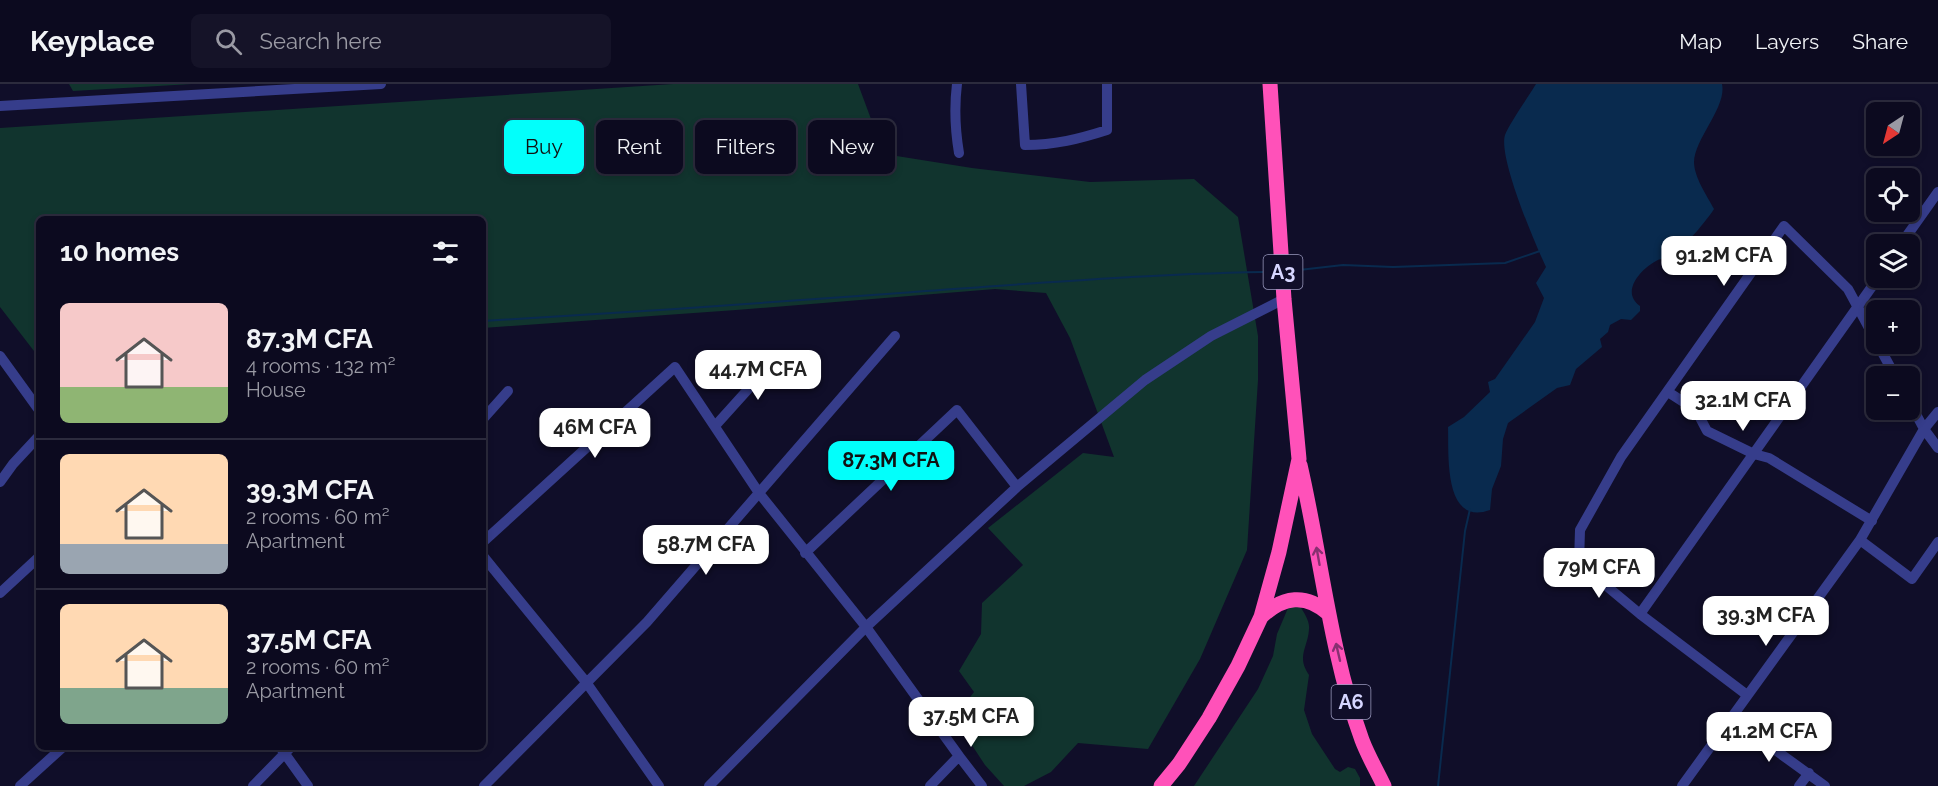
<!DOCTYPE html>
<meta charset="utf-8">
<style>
body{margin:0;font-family:Raleway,sans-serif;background:#151328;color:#f1f3f6;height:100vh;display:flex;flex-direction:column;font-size:22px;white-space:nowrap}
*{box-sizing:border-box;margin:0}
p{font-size:20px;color:#9a9aa4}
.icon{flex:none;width:33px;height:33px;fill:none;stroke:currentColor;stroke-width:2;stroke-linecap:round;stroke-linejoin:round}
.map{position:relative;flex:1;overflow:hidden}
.panel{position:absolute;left:36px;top:132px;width:450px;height:534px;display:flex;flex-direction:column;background:#0c0a1f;border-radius:9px;box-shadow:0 3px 9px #0003,0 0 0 2px #2c2b3d}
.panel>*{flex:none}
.hud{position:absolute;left:504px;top:36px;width:570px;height:54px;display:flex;gap:12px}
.needle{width:39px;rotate:216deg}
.tools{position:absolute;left:1866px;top:18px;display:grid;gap:12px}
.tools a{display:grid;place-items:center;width:54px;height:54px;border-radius:9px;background:#0c0a1f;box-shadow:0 3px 9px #0003,0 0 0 2px #2c2b3d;font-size:30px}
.price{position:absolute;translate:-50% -51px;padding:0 14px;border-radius:12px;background:#fff;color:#222;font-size:20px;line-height:39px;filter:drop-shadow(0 2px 3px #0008)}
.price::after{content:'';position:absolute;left:50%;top:36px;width:18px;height:14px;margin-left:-9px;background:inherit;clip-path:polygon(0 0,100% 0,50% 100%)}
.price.on{background:#02fffb;color:#111}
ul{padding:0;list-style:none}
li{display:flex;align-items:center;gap:18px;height:150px;padding:0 24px}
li+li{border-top:2px solid #2c2b3d}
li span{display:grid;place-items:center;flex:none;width:168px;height:120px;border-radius:9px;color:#555}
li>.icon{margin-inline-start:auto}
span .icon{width:72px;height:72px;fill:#fffc;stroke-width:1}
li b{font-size:26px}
h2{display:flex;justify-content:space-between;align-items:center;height:72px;padding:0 24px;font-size:26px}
.pill{padding:0 21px;border-radius:9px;background:#0c0a1f;box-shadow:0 3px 9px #0003,0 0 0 2px #2c2b3d;font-size:21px;line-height:54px}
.pill.on{background:#02fffb;color:#111}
header{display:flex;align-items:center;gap:36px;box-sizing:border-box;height:84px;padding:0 30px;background:#0c0a1f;border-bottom:2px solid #2c2b3d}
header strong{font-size:28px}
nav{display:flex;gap:33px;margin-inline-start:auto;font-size:21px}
.search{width:420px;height:54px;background:#151328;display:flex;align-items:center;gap:15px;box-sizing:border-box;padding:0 21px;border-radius:9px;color:#9a9aa4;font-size:22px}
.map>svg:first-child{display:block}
.green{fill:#11342e}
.water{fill:#092a4e}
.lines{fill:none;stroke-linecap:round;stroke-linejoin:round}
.stream{stroke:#092a4e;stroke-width:2}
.minor{stroke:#363d8b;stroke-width:10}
.highway{stroke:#ff51b9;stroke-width:15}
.oneway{stroke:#883071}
.labels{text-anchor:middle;stroke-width:4.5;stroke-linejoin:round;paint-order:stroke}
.shield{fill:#100e29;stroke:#9b9abf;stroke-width:1.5}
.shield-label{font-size:20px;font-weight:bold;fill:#d6d6ff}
</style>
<header>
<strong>Keyplace</strong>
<div class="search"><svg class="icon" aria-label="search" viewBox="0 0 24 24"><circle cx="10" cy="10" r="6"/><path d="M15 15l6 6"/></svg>Search here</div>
<nav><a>Map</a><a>Layers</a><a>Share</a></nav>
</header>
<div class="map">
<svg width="1938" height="702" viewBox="0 0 1938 702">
<rect width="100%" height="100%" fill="#100e29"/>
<path class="green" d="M 69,0 L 192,0 L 73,7 Z
M 673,0 L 858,0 L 884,70 L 972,84 L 1090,98 L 1194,95 L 1238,133 L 1258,252 L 1258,296 L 1247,466 L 1200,575 L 1148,665 L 1078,659 L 1051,688 L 1024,702 L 1004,702 L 985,681 L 954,634 L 974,608 L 959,587 L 981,550 L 982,519 L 1023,481 L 988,444 L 1083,369 L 1114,373 L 1070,254 L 1046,209 L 995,205 L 736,226 L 483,244 L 483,135 L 39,135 L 39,267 L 34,267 L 0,223 L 0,44 Z
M 1300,522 C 1304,529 1310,537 1309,545 C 1308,564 1296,572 1309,591 L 1304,626 L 1312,650 L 1335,685 L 1340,688 L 1348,683 L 1355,685 L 1360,694 L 1360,702 L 1194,702 L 1258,605 L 1273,572 L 1277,550 L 1288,524 Z"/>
<path class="water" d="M 1536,0 L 1722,0 C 1727,23 1695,54 1694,78 C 1694,93 1707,112 1714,125 C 1710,132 1688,159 1681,163 L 1676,163 C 1671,166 1670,170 1666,173 C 1663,175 1659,175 1656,177 C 1641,185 1620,208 1640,222 L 1640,227 L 1631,236 L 1621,235 L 1610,241 L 1608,248 L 1600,255 L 1602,263 L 1576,285 L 1570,301 L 1557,304 L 1508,339 L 1503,355 L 1501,382 L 1492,405 L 1490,426 C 1443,443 1449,369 1448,343 L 1464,333 L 1490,308 L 1488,298 L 1495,295 L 1535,238 L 1544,214 L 1536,199 L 1546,183 C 1535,160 1498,73 1505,51 C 1509,40 1529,12 1536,0 Z"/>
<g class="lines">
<path class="stream" d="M 1299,186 L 1343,181 L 1393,183 L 1505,179 L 1540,167
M 483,237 C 618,229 752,220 887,210 C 1013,201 1138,190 1264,188
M 1438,702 L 1465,447 L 1470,425"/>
<path class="minor" d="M 957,0 C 954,24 955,45 959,69
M 1021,0 L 1025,61 C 1055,61 1079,55 1107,46 L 1107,0
M 0,22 L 381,0
M 1901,160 L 1938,108
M 0,272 L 39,326
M 1668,308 L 1696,326 L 1707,347 L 1754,370 L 1769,374 L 1872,437
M 1910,319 L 1924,345 L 1938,364
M 483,335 L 508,307
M 715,342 L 779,271
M 0,398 L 13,380 L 39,352
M 1860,456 L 1912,495 L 1938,458
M 483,458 L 675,283 L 759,409 L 866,543 L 959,672 L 930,702
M 805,469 L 957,326 L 1017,403
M 483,472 L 586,598 L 659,702
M 0,509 L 39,473
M 1640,530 L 1878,194
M 1747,611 L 1640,530 L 1579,479 L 1580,446 L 1621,373 L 1784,142 L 1848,205 L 1895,292
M 1731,634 L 1825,702
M 280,663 L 308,702
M 959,672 L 982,702
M 20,702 L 63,663
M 253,702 L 291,663
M 484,702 L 647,538 L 895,252
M 709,702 L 866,543 L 1017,403 L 1145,296 L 1211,252 L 1284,215
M 1682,702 L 1860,456 L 1924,345 L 1938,328
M 1799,702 L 1809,689"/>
<path class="highway" d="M 1300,381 C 1321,472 1330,568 1362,656 C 1368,672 1377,687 1384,702
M 1261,533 C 1283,512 1306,509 1329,530
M 1161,702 L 1179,680 L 1209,634 L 1238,582 L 1261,533 L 1279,468 L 1299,375 L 1284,215 L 1270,0"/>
</g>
<defs><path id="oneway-shaft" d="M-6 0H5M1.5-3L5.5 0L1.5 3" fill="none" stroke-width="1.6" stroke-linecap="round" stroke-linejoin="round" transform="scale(1.5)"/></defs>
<g class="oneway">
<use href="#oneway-shaft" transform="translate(1318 472) rotate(-100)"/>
<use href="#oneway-shaft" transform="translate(1338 568) rotate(-103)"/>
</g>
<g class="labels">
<g class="shield">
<rect x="1263.5" y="171" width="39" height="34" rx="4.5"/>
<rect x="1331.5" y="601" width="39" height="34" rx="4.5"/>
</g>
<g class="shield-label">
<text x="1283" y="195">A3</text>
<text x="1351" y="625">A6</text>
</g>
</g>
</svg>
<div class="tools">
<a><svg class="needle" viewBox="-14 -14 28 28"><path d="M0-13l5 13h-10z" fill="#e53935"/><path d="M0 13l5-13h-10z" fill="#9a9aa4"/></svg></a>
<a><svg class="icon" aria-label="locate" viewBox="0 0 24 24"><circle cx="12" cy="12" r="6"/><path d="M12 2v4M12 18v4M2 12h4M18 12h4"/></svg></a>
<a><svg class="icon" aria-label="layers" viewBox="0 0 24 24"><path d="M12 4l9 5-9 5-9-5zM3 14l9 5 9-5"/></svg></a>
<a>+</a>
<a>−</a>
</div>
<b class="price" style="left:1724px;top:203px">91.2M CFA</b>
<b class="price" style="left:758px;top:317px">44.7M CFA</b>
<b class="price" style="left:1743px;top:348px">32.1M CFA</b>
<b class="price" style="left:595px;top:375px">46M CFA</b>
<b class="price on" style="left:891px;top:408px">87.3M CFA</b>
<b class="price" style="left:706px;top:492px">58.7M CFA</b>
<b class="price" style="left:1599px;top:515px">79M CFA</b>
<b class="price" style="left:1766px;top:563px">39.3M CFA</b>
<b class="price" style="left:971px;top:664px">37.5M CFA</b>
<b class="price" style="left:1769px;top:679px">41.2M CFA</b>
<div class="hud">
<a class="pill on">Buy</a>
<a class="pill">Rent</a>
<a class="pill">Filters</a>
<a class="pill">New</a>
</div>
<section class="panel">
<h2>10 homes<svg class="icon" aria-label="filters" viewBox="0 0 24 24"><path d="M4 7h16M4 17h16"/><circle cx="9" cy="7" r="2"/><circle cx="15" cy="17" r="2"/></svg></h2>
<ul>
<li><span style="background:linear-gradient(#f6c9c9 70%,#8fb573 0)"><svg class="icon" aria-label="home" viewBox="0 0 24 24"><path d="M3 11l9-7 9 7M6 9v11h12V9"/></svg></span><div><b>87.3M CFA</b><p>4 rooms · 132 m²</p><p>House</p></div></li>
<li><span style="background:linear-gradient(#ffd9b3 75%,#9aa5b1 0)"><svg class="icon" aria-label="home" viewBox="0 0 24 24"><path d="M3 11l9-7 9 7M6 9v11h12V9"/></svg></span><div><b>39.3M CFA</b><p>2 rooms · 60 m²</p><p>Apartment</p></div></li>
<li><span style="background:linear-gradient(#ffd9b3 70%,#7fa58c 0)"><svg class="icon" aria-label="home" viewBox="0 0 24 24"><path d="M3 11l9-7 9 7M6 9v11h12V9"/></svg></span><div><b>37.5M CFA</b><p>2 rooms · 60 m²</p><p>Apartment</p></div></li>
</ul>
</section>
</div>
